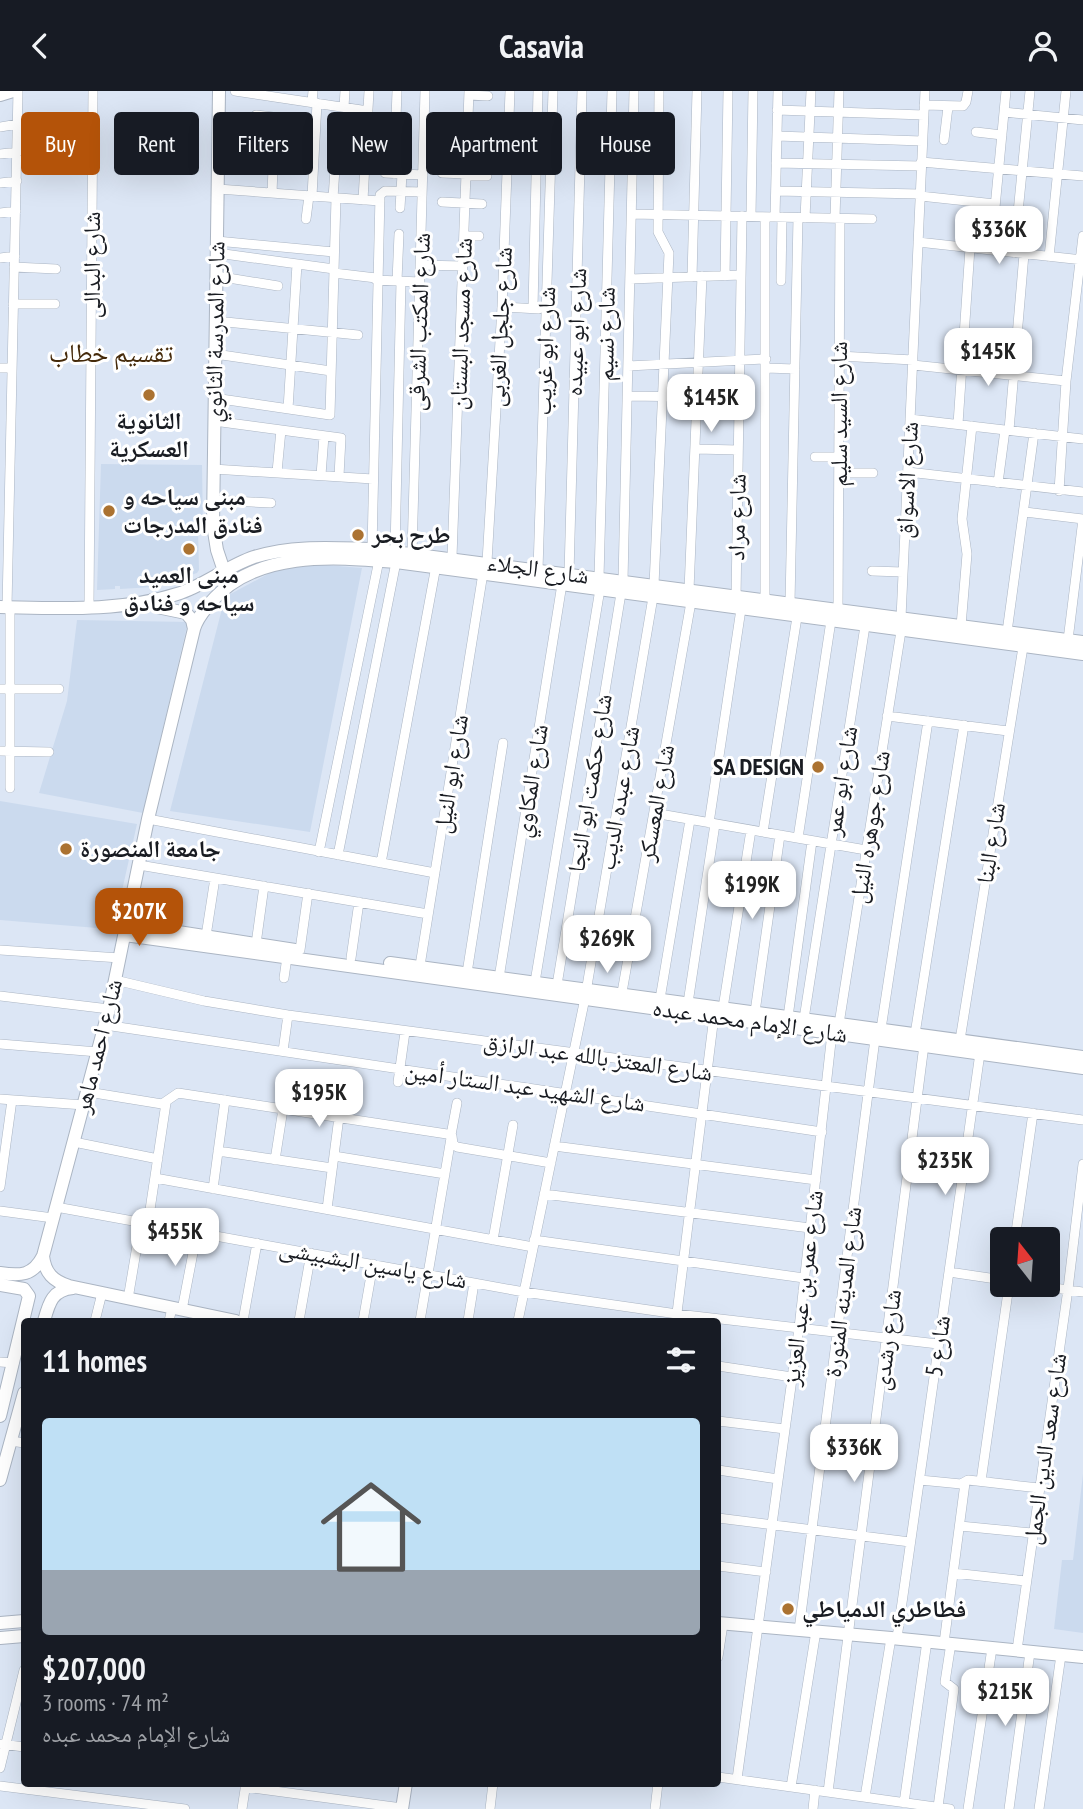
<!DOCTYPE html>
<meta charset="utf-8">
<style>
body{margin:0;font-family:"PT Sans Narrow","Noto Naskh Arabic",sans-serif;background:#242831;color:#f1f3f6;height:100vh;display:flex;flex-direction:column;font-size:26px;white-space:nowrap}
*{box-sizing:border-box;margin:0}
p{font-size:23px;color:#9ea1a6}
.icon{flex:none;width:38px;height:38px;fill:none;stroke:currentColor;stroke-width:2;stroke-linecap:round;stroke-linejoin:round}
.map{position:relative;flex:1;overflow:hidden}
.panel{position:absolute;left:21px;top:1227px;width:700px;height:469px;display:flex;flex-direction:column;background:#171b24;border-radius:7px;box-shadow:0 7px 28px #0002}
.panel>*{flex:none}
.top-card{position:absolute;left:21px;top:21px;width:700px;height:63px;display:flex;gap:14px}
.needle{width:46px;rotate:343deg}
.fabs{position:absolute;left:990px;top:1136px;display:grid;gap:14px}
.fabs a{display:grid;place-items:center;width:70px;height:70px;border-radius:7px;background:#171b24;box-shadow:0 7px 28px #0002;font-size:35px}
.price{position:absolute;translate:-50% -60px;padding:0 16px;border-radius:14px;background:#fff;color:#222;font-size:23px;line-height:46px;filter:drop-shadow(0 2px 4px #0008)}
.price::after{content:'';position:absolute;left:50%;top:42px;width:21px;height:16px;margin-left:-10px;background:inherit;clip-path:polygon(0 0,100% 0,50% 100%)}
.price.selected{background:#b45309;color:#fff}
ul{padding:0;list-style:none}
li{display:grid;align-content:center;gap:14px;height:371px;padding:0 21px}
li+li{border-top:2px solid #363941}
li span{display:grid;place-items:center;height:217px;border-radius:7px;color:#555}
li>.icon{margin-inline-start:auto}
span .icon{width:126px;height:126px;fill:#fffc;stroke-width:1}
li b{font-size:30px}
h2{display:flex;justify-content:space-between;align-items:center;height:84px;padding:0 21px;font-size:30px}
.tag{padding:0 24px;border-radius:7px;background:#171b24;box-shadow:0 7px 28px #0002;font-size:24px;line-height:63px}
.tag.selected{background:#b45309;color:#fff}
header{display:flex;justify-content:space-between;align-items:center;height:91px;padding:0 21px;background:#171b24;font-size:32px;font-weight:600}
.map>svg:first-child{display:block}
.built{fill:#cbdaee}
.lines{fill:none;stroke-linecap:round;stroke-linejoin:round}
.street-casing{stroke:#abb5c3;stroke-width:10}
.secondary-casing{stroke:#abb5c3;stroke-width:14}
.street{stroke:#fff;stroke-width:9}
.secondary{stroke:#fff;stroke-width:12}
.poi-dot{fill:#ab7231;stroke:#fff;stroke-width:2.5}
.labels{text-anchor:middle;stroke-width:6;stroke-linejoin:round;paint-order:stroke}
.street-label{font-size:24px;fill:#191c22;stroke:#fff}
.poi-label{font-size:24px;font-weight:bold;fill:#191c22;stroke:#fff;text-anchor:start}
.neighbourhood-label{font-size:26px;fill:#452a0a;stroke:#fff}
</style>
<header><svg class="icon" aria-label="back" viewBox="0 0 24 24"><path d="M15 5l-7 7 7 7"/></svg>Casavia<svg class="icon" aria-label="person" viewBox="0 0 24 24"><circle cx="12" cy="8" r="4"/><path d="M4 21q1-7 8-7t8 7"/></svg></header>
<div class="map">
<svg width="1083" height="1718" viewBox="0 0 1083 1718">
<rect width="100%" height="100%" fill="#dce6f5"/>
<path class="built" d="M 101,373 L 202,374 L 203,437 L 198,438 L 199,479 L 197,482 L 153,496 L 120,498 L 120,495 L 115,495 L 115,498 L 97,499 Z
M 290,471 L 362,477 L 310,741 L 170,720 L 225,506 Z
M 77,529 L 188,531 L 143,722 L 39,702 L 67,610 Z
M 0,710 L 137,733 L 121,804 L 114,803 L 109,838 L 0,829 Z
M 1083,1383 L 1083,1542 L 1054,1538 L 1062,1469 L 1073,1469 Z"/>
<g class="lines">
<g class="street-casing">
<path id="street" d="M 235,0 L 368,20
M 469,4 L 488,5
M 312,11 L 313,0
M 924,14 L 963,15 L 966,11 L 968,0
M 344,16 L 345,0
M 777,19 L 924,24
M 1004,21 L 1083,29
M 256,24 L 273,26 L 275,28 L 272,102
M 448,29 L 486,31
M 0,36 L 18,33 L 58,35
M 976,41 L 1002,44
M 218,44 L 274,49
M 777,45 L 922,50
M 944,49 L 948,16
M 443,55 L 467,56
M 467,55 L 486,56
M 337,58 L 395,62
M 0,63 L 18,61
M 921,71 L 1083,85
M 776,72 L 921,75
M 385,82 L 423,84
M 442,82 L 466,83
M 394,83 L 397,0
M 466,85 L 487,85
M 0,92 L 17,90
M 218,98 L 380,110
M 776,100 L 920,103
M 312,105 L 317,12
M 920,105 L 995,113
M 333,107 L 338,34
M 363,109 L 369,0
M 442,111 L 482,113
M 400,117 L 402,83
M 0,122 L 16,120
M 632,123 L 872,128
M 751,125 L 753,0
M 775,126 L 778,0
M 805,127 L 811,0
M 835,127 L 839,0
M 306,128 L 309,105
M 464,145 L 479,145
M 217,150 L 334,161
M 918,151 L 1083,169
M 991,159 L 1006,0
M 217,162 L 334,178
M 1014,162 L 1030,0
M 1049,166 L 1066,0
M 0,167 L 15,165
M 420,174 L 463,175
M 14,176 L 56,178
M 334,182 L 376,187
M 216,185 L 278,195
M 725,185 L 728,0
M 692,186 L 697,0
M 630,188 L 741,184
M 376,189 L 420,191
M 397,190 L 399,143
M 781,190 L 782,126
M 13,213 L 55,213
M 502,216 L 539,218
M 533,217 L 538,0
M 216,230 L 358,244
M 215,263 L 331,280
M 839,265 L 913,269
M 913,274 L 1066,290
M 628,275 L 766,268
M 0,277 L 11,277
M 766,277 L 795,278
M 628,305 L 698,306
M 214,307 L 330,324 L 336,107
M 288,318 L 297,173
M 910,328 L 1083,348
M 214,330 L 341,347 L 339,385
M 958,333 L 970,157
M 1009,339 L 1024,163
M 696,358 L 738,359
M 815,366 L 839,366
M 213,378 L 373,388
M 277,381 L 281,339
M 908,381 L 1083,401
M 839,382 L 873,382
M 321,384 L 324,345
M 998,392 L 1005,339
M 1059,400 L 1066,290 L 1083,145
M 213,409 L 271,412
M 1025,421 L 1083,428
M 372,458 L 380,104 L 385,100 L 422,101
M 395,460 L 401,190
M 412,462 L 425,0
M 452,466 L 469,0
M 487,471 L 502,216 L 510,0
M 538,479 L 553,0
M 872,480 L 903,481
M 569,483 L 582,0
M 599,487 L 612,0
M 654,494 L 669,162 L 658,141 L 659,0
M 689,499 L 702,185
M 736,508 L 742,125
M 765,509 L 765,126
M 790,512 L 798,127
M 89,515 L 93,0
M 7,516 L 18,0
M 838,519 L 840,128
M 901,527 L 925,0
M 961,535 L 967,463 L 962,428 L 972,335
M 1007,541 L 1034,342
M 1068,549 L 1083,428
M 0,598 L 59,598
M 887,625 L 1008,640
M 0,660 L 49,661
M 10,697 L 10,516
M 654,722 L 866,759
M 148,728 L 435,782
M 709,732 L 741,518
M 763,741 L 797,526
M 798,747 L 832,523
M 319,761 L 379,469
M 338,764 L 396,471
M 381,772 L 436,475
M 139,774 L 428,823
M 206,845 L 215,787
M 256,853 L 264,795
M 0,859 L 120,867
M 300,859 L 308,802
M 351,867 L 359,811
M 419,881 L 483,482
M 467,882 L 503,652
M 284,887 L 287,866
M 499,887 L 562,493
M 115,889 L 204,910 L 288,924 L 1083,1029
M 535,891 L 600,498
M 557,894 L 623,490 L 634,0
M 0,905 L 109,918
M 621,907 L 691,511
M 660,908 L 690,729
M 688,912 L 715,733
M 723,917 L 751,739
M 755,921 L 780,744
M 788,926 L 812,750
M 804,928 L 865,535
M 839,933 L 901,540
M 105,934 L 822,1041
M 881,938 L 928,630
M 915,943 L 964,634
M 960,949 L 1023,556
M 0,953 L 98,961
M 283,960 L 288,924
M 398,991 L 405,941
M 88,1001 L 162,1013 L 178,1002 L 447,1043 L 452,1045 L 453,1053 L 457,1056 L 551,1072
M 0,1008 L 84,1014
M 451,1044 L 457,1012
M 74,1051 L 158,1068
M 554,1055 L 816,1089
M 218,1060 L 332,1077
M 334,1065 L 445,1083
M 275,1069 L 283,1018
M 155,1087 L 533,1156
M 0,1096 L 12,1009
M 213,1098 L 225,1009
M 544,1103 L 810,1137
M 56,1116 L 524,1201 L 677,1223 L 938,1253
M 327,1118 L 339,1026
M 0,1120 L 53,1127
M 148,1132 L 166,1012
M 1015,1148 L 1033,1022
M 493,1149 L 513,1034
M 534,1149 L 804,1187
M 949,1181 L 1003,1189
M 1033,1194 L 1083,1201
M 128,1208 L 141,1131
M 182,1219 L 197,1141
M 95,1230 L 102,1202
M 169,1230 L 172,1217
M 243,1230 L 257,1152
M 299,1230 L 311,1162
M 363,1230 L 373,1173
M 420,1230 L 451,1047
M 468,1230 L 474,1192
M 518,1230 L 585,907 L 653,506
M 676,1230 L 714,925
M 0,1271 L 14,1272
M 718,1275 L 792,1286
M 718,1330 L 785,1338
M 11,1350 L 24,1352
M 718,1379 L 778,1388
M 920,1389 L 961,1393 L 968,1389 L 1039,1397
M 981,1390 L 1009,1194
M 718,1427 L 910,1451
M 960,1435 L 1032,1442
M 718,1475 L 766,1481
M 953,1482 L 1026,1490
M 799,1539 L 875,948
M 897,1547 L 980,962
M 944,1552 L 965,1392
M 1017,1559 L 1068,1198 L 1083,1073
M 718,1566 L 723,1533
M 2,1653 L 24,1656
M 0,1677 L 24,1579
M 718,1686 L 950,1718
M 737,1688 L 799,1237 L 832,942
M 0,1695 L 185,1718
M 245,1696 L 402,1717
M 791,1696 L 816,1540
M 828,1701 L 924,954
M 865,1706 L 891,1547
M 904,1712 L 927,1550
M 938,1716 L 954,1598 L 945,1591 L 951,1552
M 242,1718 L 246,1692
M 490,1718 L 493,1692
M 655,1718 L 658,1692
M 813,1718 L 815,1699
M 968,1718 L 992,1557
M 1009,1718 L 1030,1561
M 1039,1718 L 1061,1564"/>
</g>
<g class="secondary-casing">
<path id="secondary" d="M 219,0 L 213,434 L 217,459 L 224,480
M 0,4 L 13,0
M 152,509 L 157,516 L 186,522 L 192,529 L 194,538
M 0,516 C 57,517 121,521 177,503 C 204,495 227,475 254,466 C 293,454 332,457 372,458 L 1083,551
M 127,833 L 295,859
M 125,844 L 1083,977
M 390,872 L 1083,966
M 43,1165 C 45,1182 53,1190 69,1195 L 236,1230
M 0,1182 C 20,1185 33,1185 43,1165 L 109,918 L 148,728 L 194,538 C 197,527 204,520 211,511 C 256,459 334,466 396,471 L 1083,563
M 0,1194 L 24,1198 L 29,1205 L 0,1325
M 44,1230 C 49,1212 52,1199 73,1197
M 0,1389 L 24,1302
M 0,1532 L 24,1530
M 718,1532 L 891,1547 L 1083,1566
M 0,1547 L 24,1545
M 402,1718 L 406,1692"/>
</g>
<use href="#street" class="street"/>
<use href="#secondary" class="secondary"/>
</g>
<g class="poi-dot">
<circle cx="149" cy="304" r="7"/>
<circle cx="109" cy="420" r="7"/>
<circle cx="358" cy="444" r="7"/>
<circle cx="189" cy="458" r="7"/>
<circle cx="818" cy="676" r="7"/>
<circle cx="66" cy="758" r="7"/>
<circle cx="788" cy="1518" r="7"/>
</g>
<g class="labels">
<g class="street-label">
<text transform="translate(92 174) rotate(-90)" y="8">شارع البدالى</text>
<text transform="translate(419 231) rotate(-88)" y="8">شارع المكتب الشرقى</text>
<text transform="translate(461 233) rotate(-88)" y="8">شارع مسجد البستان</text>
<text transform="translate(500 236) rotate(-87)" y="8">شارع جلجل الغربى</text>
<text transform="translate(215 241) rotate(-89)" y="8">شارع المدرسة الثانوي</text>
<text transform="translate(576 241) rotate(-88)" y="8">شارع ابو عبيده</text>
<text transform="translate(606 243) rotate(-89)" y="8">شارع نسيم</text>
<text transform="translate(545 260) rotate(-88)" y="8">شارع ابو غريب</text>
<text transform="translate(839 323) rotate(-90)" y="8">شارع السيد سليم</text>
<text transform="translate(907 389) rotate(-87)" y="8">شارع الاسواق</text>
<text transform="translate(737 426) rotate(-89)" y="8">شارع مراد</text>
<text transform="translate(538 478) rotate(8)" y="8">شارع الجلاء</text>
<text transform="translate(451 683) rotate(-81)" y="8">شارع ابو النيل</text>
<text transform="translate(531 690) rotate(-81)" y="8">شارع المكاوي</text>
<text transform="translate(841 690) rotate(-81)" y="8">شارع ابو عمر</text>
<text transform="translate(590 692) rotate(-81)" y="8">شارع حكمت ابو النجا</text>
<text transform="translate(619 707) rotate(-80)" y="8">شارع عبده الديب</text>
<text transform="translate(656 712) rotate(-80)" y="8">شارع المعسكر</text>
<text transform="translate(870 736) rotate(-81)" y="8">شارع جوهره النيل</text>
<text transform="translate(991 752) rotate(-81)" y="8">شارع البنا</text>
<text transform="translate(750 930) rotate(8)" y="8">شارع الإمام محمد عبده</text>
<text transform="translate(98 955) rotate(-76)" y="8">شارع احمد ماهر</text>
<text transform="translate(598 966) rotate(8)" y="8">شارع المعتز بالله عبد الرازق</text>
<text transform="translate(525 996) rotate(8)" y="8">شارع الشهيد عبد الستار أمين</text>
<text transform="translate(373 1173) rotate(10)" y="8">شارع ياسين البشبيشى</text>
<text transform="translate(803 1197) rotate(-83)" y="8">شارع عمر بن عبد العزيز</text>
<text transform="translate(843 1201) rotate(-83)" y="8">شارع المدينه المنورة</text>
<text transform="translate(887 1249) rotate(-83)" y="8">شارع رشدى</text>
<text transform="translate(938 1255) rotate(-82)" y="8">شارع 5</text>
<text transform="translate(1045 1358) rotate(-82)" y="8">شارع سعد الدين الجمل</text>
</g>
<g class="poi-label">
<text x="149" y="338" text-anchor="middle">الثانوية<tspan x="149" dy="28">العسكرية</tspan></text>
<text x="123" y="414">مبنى سياحه و<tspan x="123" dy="28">فنادق المدرجات</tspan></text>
<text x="372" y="452">طرح بحر</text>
<text x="189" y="492" text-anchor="middle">مبنى العميد<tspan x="189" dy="28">سياحه و فنادق</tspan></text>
<text x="804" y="684" text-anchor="end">SA DESIGN</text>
<text x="80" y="766">جامعة المنصورة</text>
<text x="802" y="1526">فطاطري الدمياطي</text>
</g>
<g class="neighbourhood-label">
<text x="111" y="271">تقسيم خطاب</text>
</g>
</g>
</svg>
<div class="fabs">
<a><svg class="needle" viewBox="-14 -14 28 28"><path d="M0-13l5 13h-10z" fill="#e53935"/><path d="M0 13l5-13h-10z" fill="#9ea1a6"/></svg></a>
</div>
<b class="price" style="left:999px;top:175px">$336K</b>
<b class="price" style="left:988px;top:297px">$145K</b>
<b class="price" style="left:711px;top:343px">$145K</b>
<b class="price" style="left:752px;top:830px">$199K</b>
<b class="price selected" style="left:139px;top:857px">$207K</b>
<b class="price" style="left:607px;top:884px">$269K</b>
<b class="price" style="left:319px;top:1038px">$195K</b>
<b class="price" style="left:945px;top:1106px">$235K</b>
<b class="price" style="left:175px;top:1177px">$455K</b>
<b class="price" style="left:854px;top:1393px">$336K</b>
<b class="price" style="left:1005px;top:1637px">$215K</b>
<div class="top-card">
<a class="tag selected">Buy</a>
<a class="tag">Rent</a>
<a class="tag">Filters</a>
<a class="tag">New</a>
<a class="tag">Apartment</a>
<a class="tag">House</a>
</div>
<section class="panel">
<h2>11 homes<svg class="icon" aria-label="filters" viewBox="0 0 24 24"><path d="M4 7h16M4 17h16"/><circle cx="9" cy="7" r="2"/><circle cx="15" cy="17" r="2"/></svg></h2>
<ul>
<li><span style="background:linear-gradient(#bfe0f5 70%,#9aa5b1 0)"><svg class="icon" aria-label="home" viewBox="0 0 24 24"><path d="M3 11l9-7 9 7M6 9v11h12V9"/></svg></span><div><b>$207,000</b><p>3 rooms · 74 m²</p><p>شارع الإمام محمد عبده</p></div></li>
</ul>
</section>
</div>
